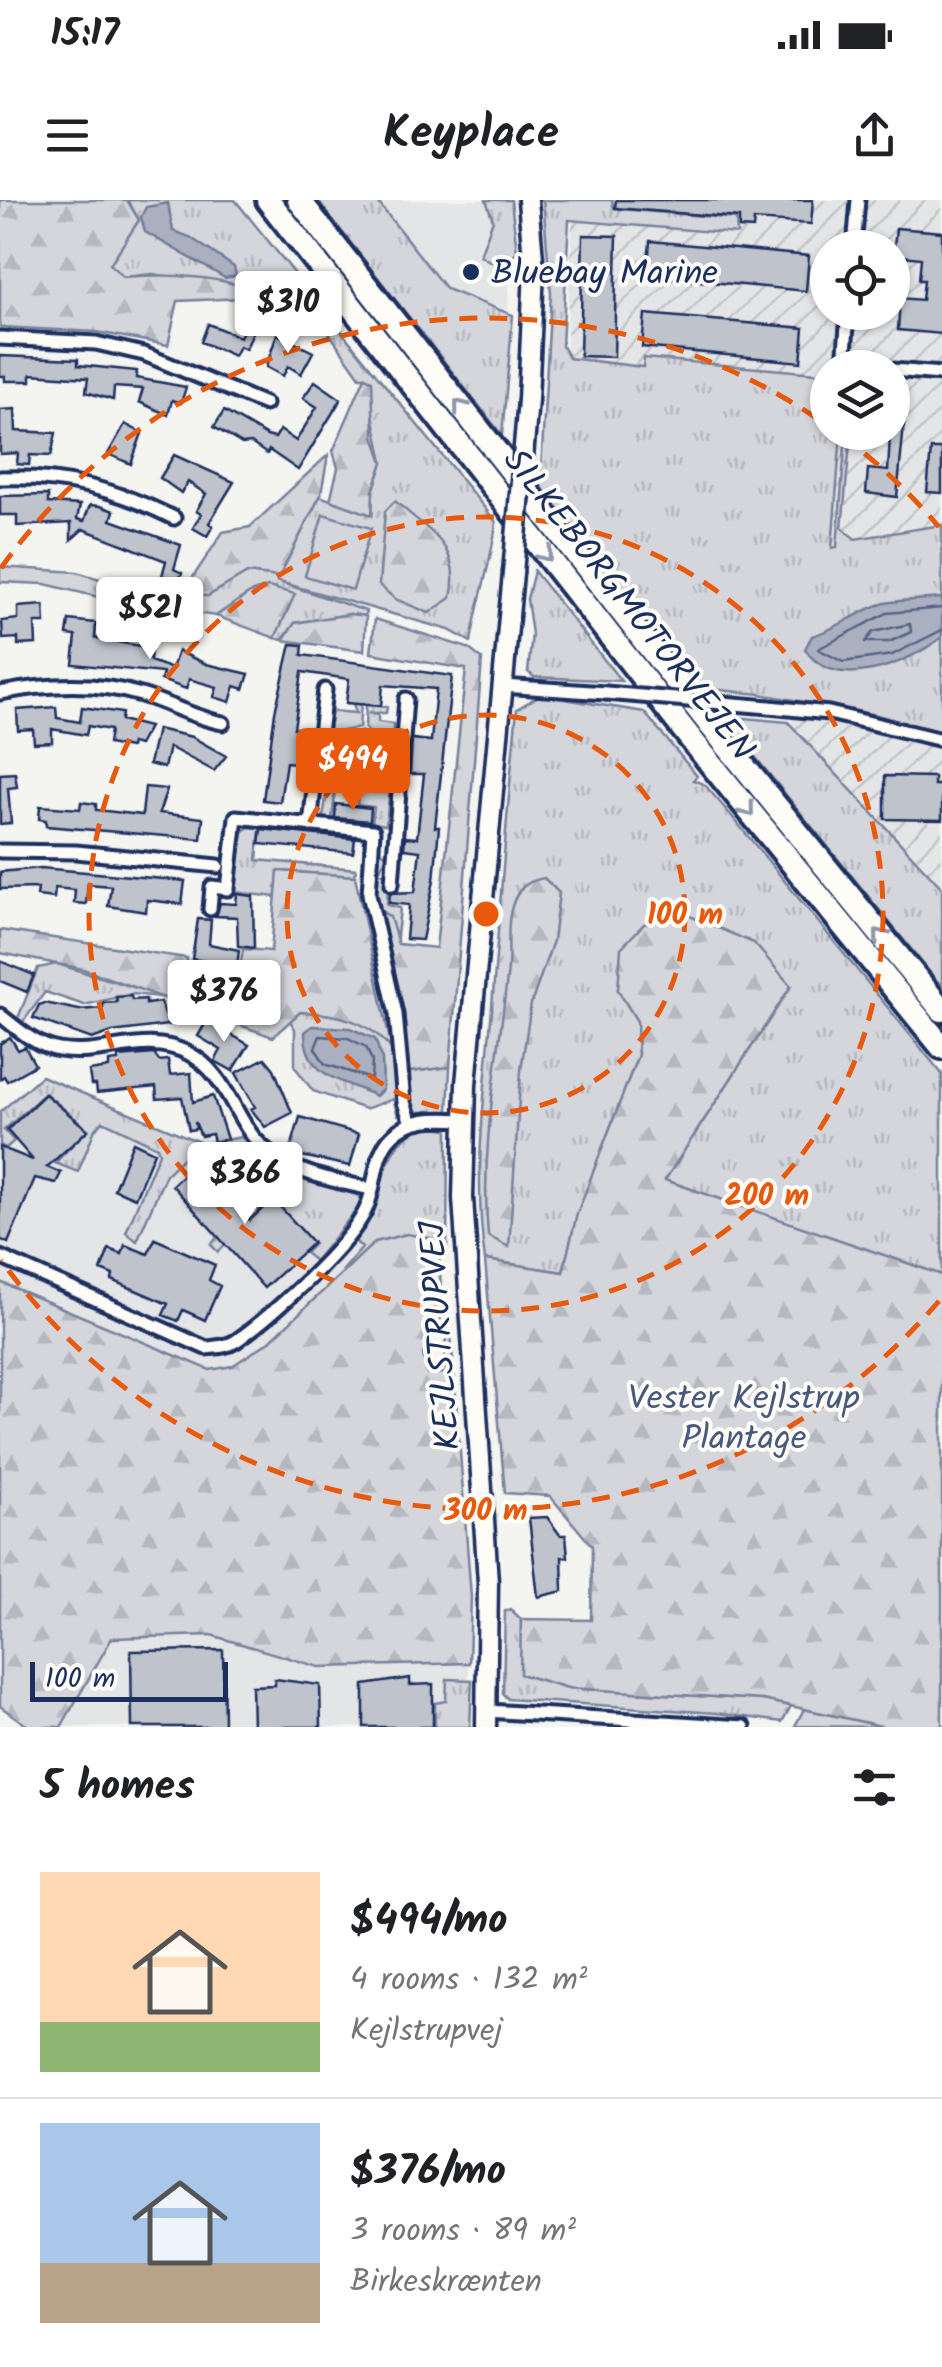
<!DOCTYPE html>
<meta charset="utf-8">
<style>
body{margin:0;font-family:Kalam,sans-serif;background:#f6f6f6;color:#202124;height:100vh;display:flex;flex-direction:column;font-size:38px;white-space:nowrap}
*{box-sizing:border-box;margin:0}
p{font-size:32px;color:#757577}
.icon{flex:none;width:55px;height:55px;fill:none;stroke:currentColor;stroke-width:2;stroke-linecap:round;stroke-linejoin:round}
.map{position:relative;height:1527px;overflow:hidden}
.sheet{display:flex;flex-direction:column;background:#fff;flex:1}
.sheet>*{flex:none}
.buttons{position:absolute;left:810px;top:30px;display:grid;gap:20px}
.buttons a{display:grid;place-items:center;width:100px;height:100px;border-radius:50%;background:#fff;box-shadow:0 2px 8px #0004;font-size:50px}
.scale{position:absolute;left:30px;bottom:25px;width:198px;box-sizing:border-box;padding-left:10px;border:5px solid #1b2f5e;border-top:0;font-size:28px;line-height:35px;white-space:nowrap;color:#1b2f5e;-webkit-text-stroke:8px #fdfcf7;paint-order:stroke}
.price{position:absolute;translate:-50% -85px;padding:0 22px;border-radius:10px;background:#fff;color:#222;font-size:32px;line-height:65px;filter:drop-shadow(0 2px 5px #0008)}
.price::after{content:'';position:absolute;left:50%;top:60px;width:30px;height:22px;margin-left:-15px;background:inherit;clip-path:polygon(0 0,100% 0,50% 100%)}
.price.on{background:#ea580c;color:#fff}
ul{padding:0;list-style:none}
li{display:flex;align-items:center;gap:30px;height:250px;padding:0 40px}
li+li{border-top:2px solid #e0e0e0}
li span{display:grid;place-items:center;flex:none;width:280px;height:200px;border-radius:0px;color:#555}
li>.icon{margin-inline-start:auto}
span .icon{width:120px;height:120px;fill:#fffc;stroke-width:1}
li b{font-size:42px}
h2{display:flex;justify-content:space-between;align-items:center;height:120px;padding:0 40px;font-size:42px}
.status{display:flex;justify-content:space-between;align-items:center;height:70px;padding:0 50px;background:#fff;direction:ltr}
.status svg{height:28px;fill:currentColor}
header{display:flex;justify-content:space-between;align-items:center;height:130px;padding:0 40px;background:#fff;font-size:45px;font-weight:600}
.map>svg:first-child{display:block}
.built{fill:#e4e5e6}
.industrial{fill:url(#industrial-furrows);fill-rule:evenodd}
.grass{fill:url(#grass-tufts);stroke:#78829c;stroke-width:2.5}
.forest{fill:url(#forest-firs);stroke:#78829c;stroke-width:2.5}
.park{fill:#d4d6db;stroke:#78829c;stroke-width:2.5}
.water{fill:#aab0bf;stroke:#717c98;stroke-width:2.5}
.lines{fill:none;stroke-linecap:round;stroke-linejoin:round}
.shore{stroke:#546385;stroke-width:2.5}
.building{fill:#bfc3cc;stroke:#1b2f5e;stroke-width:2.5}
.street-casing{stroke:#1b2f5e;stroke-width:19}
.secondary-casing{stroke:#1b2f5e;stroke-width:25}
.highway-casing{stroke:#1b2f5e;stroke-width:30}
.street{stroke:#fdfcf7;stroke-width:11}
.secondary{stroke:#fdfcf7;stroke-width:18}
.highway{stroke:#fdfcf7;stroke-width:22}
.street-bridge-casing{stroke:#1b2f5e;stroke-width:19;stroke-linecap:butt}
.secondary-bridge-casing{stroke:#1b2f5e;stroke-width:25;stroke-linecap:butt}
.street-bridge{stroke:#fdfcf7;stroke-width:11}
.secondary-bridge{stroke:#fdfcf7;stroke-width:18}
.oneway{stroke:#8c96aa}
.ring{fill:none;stroke:#e8590c;stroke-width:5;stroke-dasharray:18 12}
.poi-dot{fill:#1b2f5e;stroke:#fdfcf7;stroke-width:4}
.labels{text-anchor:middle;stroke-width:8;stroke-linejoin:round;paint-order:stroke}
.poi-label{font-size:35px;fill:#1b2f5e;stroke:#fdfcf7;text-anchor:start}
.street-label{font-size:35px;fill:#1b2f5e;stroke:#fdfcf7}
.park-label{font-size:35px;fill:#49597d;stroke:#fdfcf7}
.centre{fill:#e8590c;stroke:#fdfcf7;stroke-width:5}
.ring-label{font-size:30px;text-anchor:middle;font-weight:bold;fill:#e8590c;stroke:#fdfcf7;stroke-width:8;stroke-linejoin:round;paint-order:stroke}
</style>
<div class="status"><b>15:17</b><svg viewBox="0 0 49 12"><path d="M0 12V9h3v3zM5 12V6h3v6zM10 12V3h3v9zM15 12V0h3v12zM26 1h20v11H26zM47 4h2v5h-2z"/></svg></div>
<header><svg class="icon" aria-label="menu" viewBox="0 0 24 24"><path d="M4 6h16M4 12h16M4 18h16"/></svg>Keyplace<svg class="icon" aria-label="share" viewBox="0 0 24 24"><path d="M12 15V3M7 8l5-5 5 5M5 13v7h14v-7"/></svg></header>
<div class="map">
<svg width="942" height="1527" viewBox="0 0 942 1527">
<defs>
<pattern id="industrial-furrows" width="10" height="10" patternUnits="userSpaceOnUse" patternTransform="scale(2.5)"><rect width="10" height="10" fill="#e4e5e6"/><path d="M-1 1l2-2M0 10L10 0M9 11l2-2" fill="none" stroke="#c3c5c8"/></pattern>
<pattern id="grass-tufts" width="24" height="20" patternUnits="userSpaceOnUse" patternTransform="scale(2.5)"><rect width="24" height="20" fill="#d4d6db"/><path d="M3 7l-1-3M5 7V3M7 7l1-3M15 17l-1-3M17 17v-4M19 17l1-3" fill="none" stroke="#b5b8be"/></pattern>
<pattern id="forest-firs" width="22" height="20" patternUnits="userSpaceOnUse" patternTransform="scale(2.5)"><rect width="22" height="20" fill="#d4d6db"/><path d="M5 1l3.5 6h-7zM16 11l3.5 6h-7z" fill="#b5b8be"/></pattern>
</defs>
<rect width="100%" height="100%" fill="#f4f4f1"/>
<filter id="ink" filterUnits="userSpaceOnUse"><feTurbulence type="fractalNoise" baseFrequency=".01" numOctaves="2"/><feDisplacementMap in="SourceGraphic" scale="20" xChannelSelector="R" yChannelSelector="G"/><feConvolveMatrix kernelMatrix="1 2 1 2 8 2 1 2 1" color-interpolation-filters="sRGB"/></filter>
<g filter="url(#ink)">
<path class="built" d="M 376,0 L 505,0 L 511,36 L 508,110 L 446,89 Z
M 38,878 L 282,988 L 379,1011 L 367,1065 L 235,1183 L 0,1084 L 0,913 Z
M 211,1435 L 319,1467 L 469,1463 L 465,1527 L 61,1527 L 112,1438 Z"/>
<path class="industrial" d="M 606,0 L 942,0 L 942,691 L 791,533 L 815,184 L 565,176 L 572,18 ZM 828,48 L 892,48 L 892,112 L 828,112 ZM 828,168 L 892,168 L 892,232 L 828,232 Z"/>
<path class="grass" d="M 127,0 L 235,0 L 496,322 C 492,363 477,400 471,442 L 449,430 L 276,381 L 366,411 L 365,416 L 350,414 L 295,423 L 283,440 L 275,438 L 294,395 C 257,384 247,395 216,416 L 119,402 L 45,384 L 0,382 L 0,367 L 77,372 L 145,393 L 208,396 L 247,373 L 279,377 L 320,296 L 372,315 L 373,291 L 383,262 L 365,177 L 360,177 L 327,130 L 257,92 L 153,74 L 123,77 L 110,64 L 139,20 Z
M 317,0 L 376,0 L 446,89 L 513,115 L 502,235 Z
M 486,0 L 511,0 L 517,51 L 507,63 L 491,62 L 480,55 L 493,20 Z
M 543,0 L 612,0 L 613,6 L 621,9 L 736,19 L 737,34 L 569,20 L 562,146 L 569,158 L 643,167 L 644,158 L 827,174 L 828,232 L 841,233 L 832,348 L 837,347 L 846,233 L 851,233 L 842,328 L 855,339 L 942,325 L 942,533 L 877,515 L 760,494 L 700,488 L 540,287 L 551,94 Z
M 534,371 L 621,481 L 534,477 L 528,472 L 532,434 L 527,399 Z
M 540,495 L 644,512 L 697,576 L 693,580 L 704,584 L 730,614 L 942,874 L 942,1075 L 665,980 L 791,786 L 618,790 L 637,821 L 638,855 L 577,1014 L 563,1072 L 485,1060 C 473,977 485,890 492,807 C 500,708 507,608 517,509 Z
M 353,504 L 361,504 L 359,528 L 342,531 L 337,546 L 326,545 L 332,511 L 356,513 Z
M 366,505 L 387,507 L 386,513 L 368,513 L 378,515 L 378,522 L 393,524 L 393,551 L 383,550 L 365,528 Z
M 722,516 L 788,522 L 942,688 L 942,787 Z
M 325,551 L 336,552 L 354,574 L 353,588 L 336,586 L 332,619 L 323,618 L 328,586 L 317,585 L 336,583 L 338,567 L 326,566 Z
M 382,556 L 393,557 L 386,625 L 372,623 L 374,607 L 357,605 L 360,574 L 377,572 Z
M 248,627 L 260,628 L 257,660 L 356,669 L 355,676 L 278,671 L 276,697 L 234,692 L 243,632 Z
M 378,649 L 387,655 L 379,672 L 385,673 L 384,685 L 388,686 L 387,705 L 400,708 L 397,736 L 383,713 L 381,719 L 374,701 Z
M 57,764 L 170,798 L 132,794 L 84,805 L 45,792 L 23,822 L 18,818 L 38,768 Z
M 300,812 C 329,813 381,818 392,851 C 398,870 396,896 398,916 L 393,899 L 365,909 L 313,891 L 295,867 L 295,829 L 290,821 Z
M 450,867 L 448,912 L 417,912 L 409,893 L 409,872 Z
M 41,876 L 204,944 L 241,937 L 274,967 L 359,996 L 361,1004 L 315,1061 L 305,1053 L 314,1044 L 272,998 L 218,1052 L 211,1045 L 241,1008 L 188,953 L 166,974 L 137,1041 L 126,1032 L 159,953 L 157,947 L 103,921 L 95,929 L 78,972 L 55,963 L 88,929 L 45,893 L 4,930 L 14,941 L 6,948 L 0,945 L 0,912 Z
M 428,926 L 448,929 L 447,1054 L 439,1057 L 439,1046 L 344,1069 L 362,1048 L 354,1040 C 388,1005 373,941 428,926 Z
M 510,1409 L 521,1419 L 521,1474 L 568,1488 L 763,1500 L 791,1506 L 782,1522 L 716,1513 L 508,1499 L 503,1494 L 505,1411 Z
M 447,1479 L 472,1480 L 470,1527 L 435,1527 L 435,1503 L 446,1501 Z
M 804,1509 L 886,1527 L 795,1526 Z"/>
<path class="forest" d="M 0,0 L 127,0 L 139,20 L 110,64 L 123,77 C 164,74 229,74 265,97 L 178,101 L 168,145 L 97,132 L 0,127 Z
M 365,177 L 372,180 L 374,236 L 383,262 L 373,291 L 372,315 L 330,300 L 338,268 L 333,251 Z
M 328,255 L 321,294 L 279,377 L 247,373 L 208,396 L 181,395 L 223,332 L 250,327 Z
M 395,301 C 431,333 462,346 451,398 L 429,413 L 395,399 L 379,385 L 385,311 Z
M 268,387 L 295,394 L 275,438 L 216,416 L 250,393 Z
M 350,414 L 366,416 L 364,451 L 283,440 L 295,423 Z
M 375,419 L 468,448 L 482,459 L 450,867 L 409,872 L 381,719 L 383,712 L 390,717 L 398,744 L 436,748 L 466,469 L 371,453 Z
M 278,671 L 355,676 L 392,850 C 369,820 336,813 300,812 L 273,837 L 83,769 L 0,753 L 0,730 L 187,758 L 186,779 L 237,788 L 243,749 L 271,751 Z
M 544,678 L 559,693 L 553,741 L 531,804 L 521,870 L 509,1047 L 488,1036 C 480,945 499,858 508,768 C 510,744 504,715 518,693 C 523,684 534,680 544,678 Z
M 685,714 L 754,743 L 791,786 L 665,980 L 942,1075 L 942,1527 L 886,1527 L 763,1500 L 568,1488 L 520,1474 L 521,1419 L 591,1420 L 592,1346 L 550,1296 L 505,1293 L 485,1060 L 563,1072 L 577,1014 L 638,855 L 637,821 L 618,790 L 621,748 L 644,724 Z
M 407,1034 L 434,1039 L 439,1046 L 442,1116 L 423,1154 L 427,1174 L 446,1173 L 445,1142 L 451,1134 L 471,1397 L 469,1463 L 319,1467 L 211,1435 L 112,1438 L 61,1527 L 29,1527 L 0,1506 L 0,1082 L 210,1170 L 232,1166 L 270,1141 L 375,1042 Z"/>
<path class="park" d="M 323,314 L 371,328 L 353,390 L 305,376 Z"/>
<path class="water" d="M 168,3 L 173,31 L 190,37 L 234,67 L 236,76 L 225,78 L 145,32 L 141,17 L 146,7 Z
M 942,398 L 942,437 C 909,463 835,495 805,449 L 812,436 C 838,429 859,410 885,403 C 903,399 924,400 942,398 Z
M 312,826 L 350,828 L 375,839 L 382,859 L 383,889 L 376,896 C 342,880 305,877 305,832 Z"/>
<g class="lines">
<path class="shore" d="M 942,408 L 887,413 L 818,449 L 843,462 L 892,455 L 942,430
M 910,424 L 911,432 L 889,442 L 865,442 L 873,432 Z
M 320,836 L 348,838 L 366,847 L 372,861 L 371,879 L 325,864 L 315,848 Z"/>
</g>
<path class="building" d="M 616,0 L 813,0 L 811,24 L 754,20 L 753,29 L 739,28 L 739,18 L 615,8 Z
M 896,28 L 942,32 L 942,134 L 898,130 L 900,98 L 922,100 L 924,80 L 919,80 L 921,58 L 893,55 Z
M 583,35 L 617,36 L 614,157 L 580,156 Z
M 650,41 L 809,56 L 806,91 L 647,76 Z
M 645,114 L 804,128 L 801,162 L 642,147 Z
M 250,115 L 258,119 L 246,149 L 239,146 L 234,156 L 201,142 L 208,124 L 240,137 Z
M 277,134 L 313,152 L 301,174 L 288,166 L 283,176 L 266,167 Z
M 0,156 L 78,159 L 78,165 L 137,171 L 136,178 L 186,187 L 181,203 L 172,200 L 168,215 L 139,202 L 143,189 L 114,187 L 113,200 L 86,192 L 88,178 L 31,174 L 31,181 L 5,181 L 5,176 L 0,176 Z
M 315,181 L 341,199 L 298,270 L 269,250 L 267,254 L 251,243 L 242,244 L 214,227 L 224,211 L 267,236 L 275,238 L 280,230 L 296,241 L 317,207 L 303,198 Z
M 892,202 L 906,204 L 897,297 L 866,293 L 868,269 L 888,271 Z
M 15,209 L 16,231 L 56,233 L 51,256 L 30,255 L 29,265 L 17,264 L 18,253 L 0,254 L 0,210 Z
M 125,224 L 142,233 L 131,264 L 108,254 Z
M 931,249 L 942,249 L 942,293 L 927,292 Z
M 174,255 L 234,282 L 209,323 L 213,326 L 207,336 L 193,328 L 201,314 L 196,311 L 206,294 L 188,282 L 181,293 L 160,278 Z
M 48,295 L 48,303 L 80,305 L 77,319 L 84,321 L 90,305 L 100,306 L 114,311 L 111,320 L 181,345 L 174,369 L 182,373 L 177,383 L 169,379 L 164,389 L 159,387 L 166,361 L 83,329 L 71,340 L 71,323 L 17,326 L 17,315 L 0,315 L 0,296 Z
M 44,405 L 45,423 L 35,423 L 36,444 L 18,445 L 18,438 L 3,439 L 2,421 L 18,419 L 18,407 Z
M 69,420 L 96,423 L 95,438 L 151,448 L 150,461 L 172,469 L 178,451 L 206,464 L 249,474 L 244,489 L 235,486 L 230,502 L 214,497 L 217,487 L 189,479 L 186,489 L 161,480 L 163,473 L 73,464 L 76,436 L 67,435 Z
M 291,444 L 303,445 L 302,455 L 452,476 L 435,627 L 439,627 L 434,680 L 422,740 L 406,739 L 409,705 L 389,703 L 390,693 L 415,692 L 420,651 L 404,649 L 405,637 L 417,638 L 424,574 L 410,574 L 412,539 L 431,541 L 436,489 L 383,485 L 381,506 L 346,503 L 349,479 L 302,472 L 294,528 L 311,529 L 307,564 L 286,562 L 280,602 L 263,600 L 275,512 Z
M 56,507 L 57,518 L 80,522 L 82,507 L 122,513 L 121,520 L 149,527 L 139,545 L 131,543 L 130,548 L 108,544 L 110,530 L 88,526 L 86,535 L 52,529 L 52,542 L 34,543 L 33,529 L 18,530 L 17,510 Z
M 157,529 L 192,537 L 226,556 L 214,571 L 169,547 L 164,568 L 149,564 Z
M 361,532 L 378,553 L 357,570 L 340,549 Z
M 15,573 L 17,587 L 8,588 L 11,623 L 0,624 L 0,574 Z
M 885,576 L 934,577 L 934,585 L 942,585 L 942,620 L 885,619 Z
M 145,587 L 167,589 L 159,613 L 203,618 L 201,639 L 46,626 L 46,620 L 39,619 L 40,606 L 80,609 L 81,602 L 96,604 L 96,610 L 142,615 Z
M 336,604 L 371,608 L 370,621 L 335,618 Z
M 261,629 L 355,639 L 353,653 L 259,644 Z
M 41,668 L 185,681 L 182,704 L 147,700 L 146,712 L 108,706 L 111,686 L 88,684 L 86,704 L 74,703 L 75,690 L 55,688 L 54,698 L 37,696 L 38,688 L 0,689 L 0,672 Z
M 237,694 L 253,696 L 254,748 L 238,746 L 237,717 L 216,716 L 220,703 L 236,704 Z
M 198,719 L 211,720 L 209,744 L 239,750 L 237,766 L 192,759 Z
M 0,761 L 34,775 L 27,792 L 0,781 Z
M 131,796 L 132,800 L 146,799 L 146,804 L 161,802 L 168,825 L 112,832 L 92,839 L 33,818 L 39,805 L 45,803 L 79,810 L 103,808 L 103,803 L 117,802 L 116,797 Z
M 211,823 L 249,845 L 233,871 L 215,861 L 221,850 L 198,836 L 205,824 Z
M 10,837 L 18,850 L 25,847 L 35,865 L 7,881 L 4,876 L 0,879 L 0,844 Z
M 154,854 L 159,861 L 168,860 L 170,875 L 191,873 L 193,902 L 213,896 L 227,939 L 214,942 L 212,934 L 201,936 L 195,922 L 196,929 L 189,930 L 182,897 L 157,899 L 156,887 L 97,893 L 96,885 L 91,885 L 89,871 L 109,868 L 109,862 L 118,861 L 118,857 Z
M 265,858 L 274,869 L 292,913 L 265,927 L 251,909 L 255,907 L 236,873 Z
M 45,894 L 88,930 L 47,967 L 61,973 L 56,983 L 35,978 L 8,1043 L 0,1039 L 0,947 L 33,960 L 7,930 Z
M 300,917 L 359,934 L 350,966 L 297,955 L 299,951 L 291,948 Z
M 133,942 L 154,952 L 135,998 L 114,989 Z
M 196,963 L 250,1020 L 273,999 L 313,1043 L 264,1088 L 172,985 Z
M 155,1039 L 215,1065 L 209,1080 L 220,1086 L 205,1120 L 183,1110 L 178,1121 L 163,1115 L 168,1104 L 112,1080 L 113,1075 L 101,1070 L 109,1049 L 122,1054 L 125,1045 L 148,1054 Z
M 547,1317 L 560,1335 L 566,1335 L 568,1357 L 562,1357 L 563,1391 L 538,1397 L 529,1318 Z
M 223,1450 L 224,1527 L 132,1527 L 131,1451 Z
M 410,1478 L 410,1485 L 433,1484 L 433,1527 L 364,1527 L 364,1485 Z
M 275,1479 L 320,1485 L 321,1527 L 253,1527 L 252,1486 L 275,1485 Z"/>
<g class="lines">
<g class="street-casing">
<path id="street" d="M 854,48 L 858,0
M 848,112 L 844,165 L 868,168
M 0,138 L 96,143 L 144,154 L 265,204
M 892,170 L 942,174
M 0,278 C 63,275 118,290 174,318
M 502,486 L 606,493
M 0,493 C 47,484 95,481 141,495 C 169,503 194,518 223,523
M 769,507 L 829,513 L 942,540
M 310,625 L 325,490
M 0,651 L 76,652 L 218,666
M 392,684 L 406,499
M 210,709 L 212,687 L 228,689 L 236,617 L 373,631 L 369,694 L 396,814 L 404,902 L 411,923
M 0,815 C 18,829 36,846 59,850 C 105,858 143,831 188,853 C 221,870 230,903 249,931 C 275,970 329,980 372,989
M 0,1057 L 206,1148 C 217,1147 227,1147 236,1141 C 270,1117 350,1046 366,1009 C 377,985 373,955 392,936 C 411,916 440,919 465,920
M 487,1511 L 744,1527"/>
</g>
<g class="secondary-casing">
<path id="secondary" d="M 528,0 L 534,70 L 528,200
M 486,1527 L 488,1382 L 463,998 L 466,884 L 513,373"/>
</g>
<g class="highway-casing">
<path id="highway" d="M 268,0 L 695,544 L 942,847
M 299,0 L 711,526 L 942,810"/>
</g>
<use href="#street" class="street"/>
<use href="#secondary" class="secondary"/>
<use href="#highway" class="highway"/>
<g class="street-bridge-casing">
<path id="street-bridge" d="M 606,493 L 769,507"/>
</g>
<g class="secondary-bridge-casing">
<path id="secondary-bridge" d="M 513,373 L 528,200"/>
</g>
<use href="#street-bridge" class="street-bridge"/>
<use href="#secondary-bridge" class="secondary-bridge"/>
</g>
<defs><path id="oneway-chevron" d="M-2-3.5L2.5 0L-2 3.5" fill="none" stroke-width="1.6" stroke-linecap="round" stroke-linejoin="round" transform="scale(2.5)"/></defs>
<g class="oneway">
<use href="#oneway-chevron" transform="translate(460 206) rotate(-128)"/>
<use href="#oneway-chevron" transform="translate(546 355) rotate(52)"/>
<use href="#oneway-chevron" transform="translate(748 610) rotate(51)"/>
<use href="#oneway-chevron" transform="translate(880 735) rotate(-129)"/>
</g>
</g>
<g class="ring">
<circle cx="486" cy="714" r="199"/>
<circle cx="486" cy="714" r="397"/>
<path d="M939 1101A596 596 0 0 1 1 1060M1 368A596 596 0 0 1 824 223M841 235A596 596 0 0 1 939 327"/>
</g>
<circle class="poi-dot" cx="471" cy="72" r="10"/>
<g class="labels">
<g class="poi-label">
<text x="491" y="84">Bluebay Marine</text>
</g>
<g class="street-label">
<text transform="translate(630 404) rotate(52)" y="12">SILKEBORGMOTORVEJEN</text>
<text transform="translate(439 1136) rotate(-94)" y="12">KEJLSTRUPVEJ</text>
</g>
<g class="park-label">
<text x="744" y="1209">Vester Kejlstrup<tspan x="744" dy="40">Plantage</tspan></text>
</g>
</g>
<circle cx="486" cy="714" r="15" class="centre"/>
<g class="ring-label">
<text x="685" y="724">100 m</text>
<text x="767" y="1005">200 m</text>
<text x="486" y="1320">300 m</text>
</g>
</svg>
<div class="buttons">
<a><svg class="icon" aria-label="locate" viewBox="0 0 24 24"><circle cx="12" cy="12" r="6"/><path d="M12 2v4M12 18v4M2 12h4M18 12h4"/></svg></a>
<a><svg class="icon" aria-label="layers" viewBox="0 0 24 24"><path d="M12 4l9 5-9 5-9-5zM3 14l9 5 9-5"/></svg></a>
</div>
<div class="scale">100 m</div>
<b class="price" style="left:288px;top:156px">$310</b>
<b class="price" style="left:150px;top:462px">$521</b>
<b class="price on" style="left:353px;top:613px">$494</b>
<b class="price" style="left:224px;top:845px">$376</b>
<b class="price" style="left:245px;top:1027px">$366</b>
</div>
<section class="sheet">
<h2>5 homes<svg class="icon" aria-label="filters" viewBox="0 0 24 24"><path d="M4 7h16M4 17h16"/><circle cx="9" cy="7" r="2"/><circle cx="15" cy="17" r="2"/></svg></h2>
<ul>
<li><span style="background:linear-gradient(#ffd9b3 75%,#8fb573 0)"><svg class="icon" aria-label="home" viewBox="0 0 24 24"><path d="M3 11l9-7 9 7M6 9v11h12V9"/></svg></span><div><b>$494/mo</b><p>4 rooms · 132 m²</p><p>Kejlstrupvej</p></div></li>
<li><span style="background:linear-gradient(#a9c7e8 70%,#b9a48a 0)"><svg class="icon" aria-label="home" viewBox="0 0 24 24"><path d="M3 11l9-7 9 7M6 9v11h12V9"/></svg></span><div><b>$376/mo</b><p>3 rooms · 89 m²</p><p>Birkeskrænten</p></div></li>
</ul>
</section>
